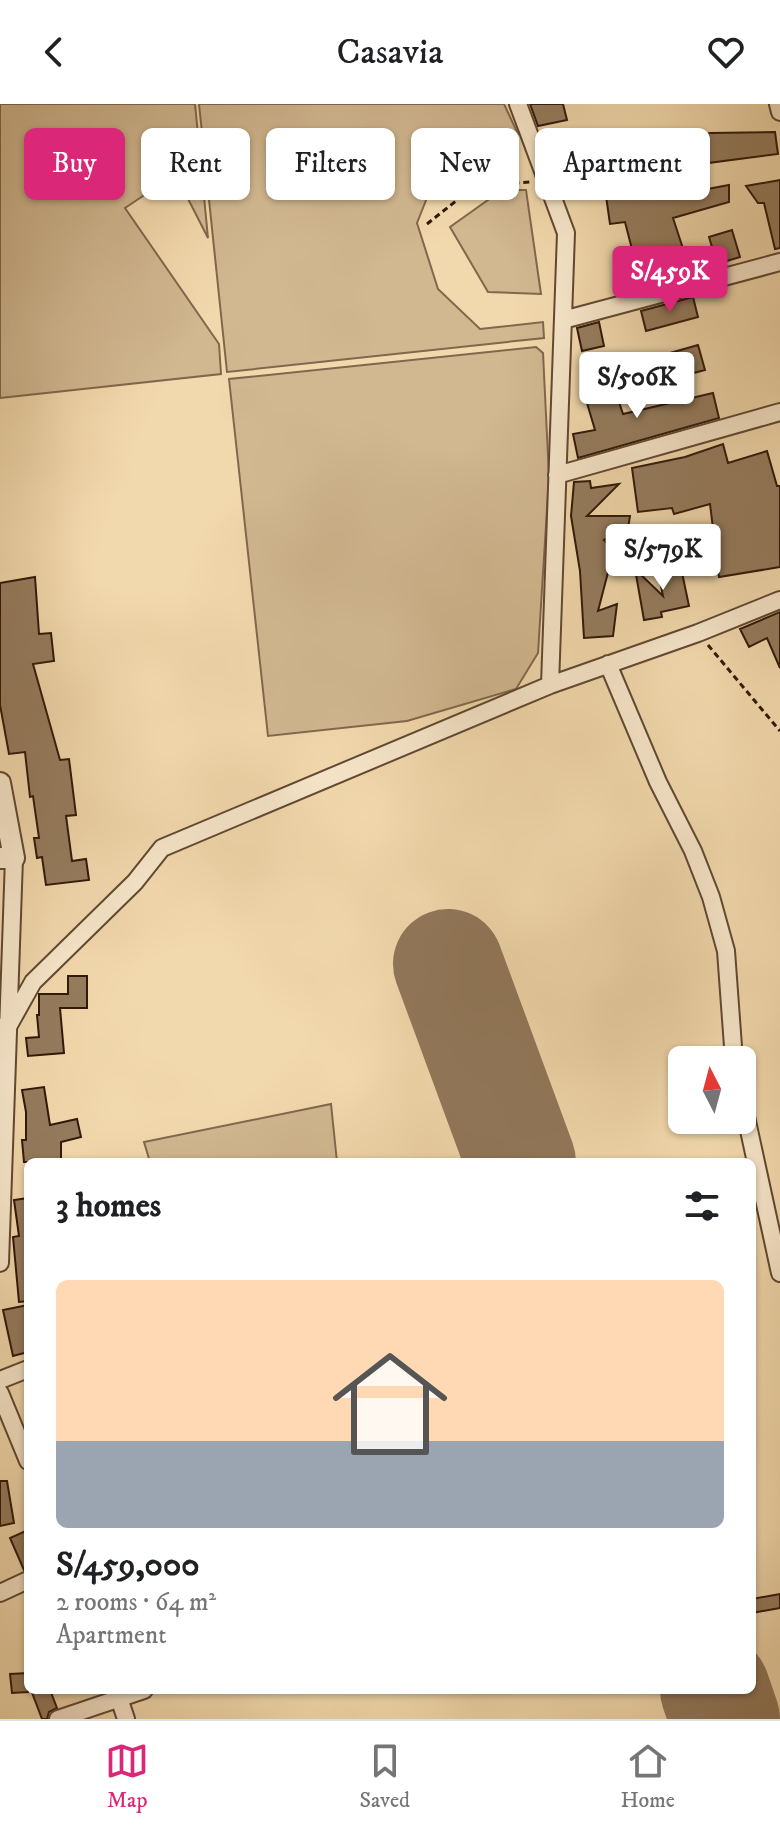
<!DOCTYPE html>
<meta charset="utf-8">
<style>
body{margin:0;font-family:"IM FELL DW Pica",serif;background:#f2f2f2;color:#202124;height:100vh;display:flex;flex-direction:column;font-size:30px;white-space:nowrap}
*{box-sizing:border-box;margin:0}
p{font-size:26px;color:#757577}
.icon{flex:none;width:44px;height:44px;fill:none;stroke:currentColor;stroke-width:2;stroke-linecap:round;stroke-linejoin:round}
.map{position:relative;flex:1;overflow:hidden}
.side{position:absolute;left:24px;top:1054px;width:732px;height:536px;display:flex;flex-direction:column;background:#fff;border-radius:12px;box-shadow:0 2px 6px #0004}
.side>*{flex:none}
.guide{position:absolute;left:24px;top:24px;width:732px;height:72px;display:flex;gap:16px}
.needle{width:52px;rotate:354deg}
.controls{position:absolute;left:668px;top:942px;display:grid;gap:16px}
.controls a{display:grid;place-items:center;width:88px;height:88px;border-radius:12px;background:#fff;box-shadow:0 2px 6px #0004;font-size:40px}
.price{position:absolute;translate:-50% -68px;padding:0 18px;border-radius:8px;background:#fff;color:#222;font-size:26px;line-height:52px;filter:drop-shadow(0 2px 4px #0008)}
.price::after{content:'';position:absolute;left:50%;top:48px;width:24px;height:18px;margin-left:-12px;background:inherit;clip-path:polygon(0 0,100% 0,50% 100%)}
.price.on{background:#db2777;color:#fff}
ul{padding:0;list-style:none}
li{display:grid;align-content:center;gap:16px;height:424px;padding:0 32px}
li+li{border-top:2px solid #e0e0e0}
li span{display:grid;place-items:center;height:248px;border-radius:12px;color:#555}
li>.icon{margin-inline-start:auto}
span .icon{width:144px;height:144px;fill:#fffc;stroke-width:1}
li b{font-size:34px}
h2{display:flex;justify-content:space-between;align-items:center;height:96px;padding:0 32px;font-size:34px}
.pill{padding:0 28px;border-radius:12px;background:#fff;box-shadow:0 2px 6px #0004;font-size:28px;line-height:72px}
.pill.on{background:#db2777;color:#fff}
header{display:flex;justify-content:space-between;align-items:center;height:104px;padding:0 32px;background:#fff;font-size:36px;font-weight:600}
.menu{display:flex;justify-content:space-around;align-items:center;height:112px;border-top:2px solid #e0e0e0;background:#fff;font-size:22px;color:#757577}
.menu a{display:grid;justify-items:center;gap:4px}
.menu .on{color:#db2777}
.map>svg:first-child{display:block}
.green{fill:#d1b891;stroke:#80684d;stroke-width:2}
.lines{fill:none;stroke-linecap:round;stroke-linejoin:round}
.runway{stroke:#91785b;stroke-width:110}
.building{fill:#957c5e;stroke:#301809;stroke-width:2}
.minor-casing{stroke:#604832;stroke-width:20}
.tertiary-casing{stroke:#604832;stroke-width:24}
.path{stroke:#301809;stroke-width:3;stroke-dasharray:6 4;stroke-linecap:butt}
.minor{stroke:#f7e6ca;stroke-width:16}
.tertiary{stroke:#f7e6ca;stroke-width:20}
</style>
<header><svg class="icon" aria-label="back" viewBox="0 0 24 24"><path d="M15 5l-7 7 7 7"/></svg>Casavia<svg class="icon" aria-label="heart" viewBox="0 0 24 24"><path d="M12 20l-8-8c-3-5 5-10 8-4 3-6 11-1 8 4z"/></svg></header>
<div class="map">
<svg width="780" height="1615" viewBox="0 0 780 1615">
<rect width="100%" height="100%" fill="#f2d9ad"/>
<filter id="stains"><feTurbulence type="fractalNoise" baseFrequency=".0025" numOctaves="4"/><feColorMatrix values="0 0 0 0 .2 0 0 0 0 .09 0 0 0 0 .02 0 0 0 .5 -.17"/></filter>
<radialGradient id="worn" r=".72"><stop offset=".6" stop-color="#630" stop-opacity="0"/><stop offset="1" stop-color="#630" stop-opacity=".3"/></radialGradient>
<path class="green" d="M 0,0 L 195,0 L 208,134 L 157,34 L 158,82 L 125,104 L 219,240 L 221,270 L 0,294 Z
M 199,0 L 504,0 L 518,30 L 446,46 L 417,119 L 438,185 L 480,225 L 543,218 L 544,234 L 227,268 Z
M 502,86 L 526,86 L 541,190 L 488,188 L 450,123 Z
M 536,243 L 543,249 L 549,373 L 538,549 L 516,585 L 407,617 L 268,632 L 229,275 Z
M 331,1000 L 337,1058 L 150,1058 L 144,1038 Z"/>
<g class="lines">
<path class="runway" d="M 448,860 L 521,1058
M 715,1586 L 725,1615"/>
</g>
<path class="building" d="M 530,0 L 563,0 L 567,16 L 538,22 Z
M 775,28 L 778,50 L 708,59 L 708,49 L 686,52 L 683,36 L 710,29 Z
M 780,76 L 780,144 L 775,145 L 764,99 L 758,99 L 746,82 Z
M 673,80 L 675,91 L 729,81 L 729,98 L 673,114 L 691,169 L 642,184 L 625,118 L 610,120 L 606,92 Z
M 732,126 L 740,153 L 717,160 L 709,133 Z
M 693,193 L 698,213 L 646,227 L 641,207 Z
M 599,218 L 604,242 L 582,247 L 577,224 Z
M 698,241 L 705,266 L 663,277 L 656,253 Z
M 613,280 L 623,310 L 713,289 L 719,314 L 578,354 L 573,330 L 595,326 L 584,289 Z
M 723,340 L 728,359 L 767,347 L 777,382 L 780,382 L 780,463 L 719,473 L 710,400 L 674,410 L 672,404 L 638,408 L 632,364 L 685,353 Z
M 590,377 L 591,384 L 619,380 L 587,412 L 630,412 L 628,424 L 604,436 L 621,452 L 612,453 L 598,507 L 617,500 L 613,532 L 584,534 L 580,467 L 571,412 L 574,378 Z
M 680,459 L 689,502 L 661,508 L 662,513 L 644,516 L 635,465 L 663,492 L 657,463 Z
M 35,473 L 39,530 L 51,529 L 54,557 L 33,560 L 60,656 L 69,655 L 76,711 L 66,712 L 72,757 L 86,755 L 89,776 L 46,781 L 42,753 L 37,754 L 34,734 L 39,734 L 33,692 L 30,693 L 25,648 L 9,650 L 0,601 L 0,479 Z
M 780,508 L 780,564 L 767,534 L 749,543 L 740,525 Z
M 68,872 L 87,872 L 87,904 L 60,904 L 64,949 L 28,952 L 26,934 L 39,933 L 37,911 L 39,911 L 39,890 L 68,890 Z
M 44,983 L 50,1021 L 77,1015 L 81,1033 L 61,1038 L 61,1058 L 24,1058 L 22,1036 L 26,1036 L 26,1008 L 22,986 Z
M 28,1094 L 28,1197 L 19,1198 L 13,1133 L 19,1132 L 14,1096 Z
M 28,1201 L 28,1248 L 13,1252 L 3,1206 Z
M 0,1377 L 7,1377 L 14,1419 L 0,1422 Z
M 28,1426 L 28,1465 L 24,1466 L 10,1434 Z
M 780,1490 L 780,1504 L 752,1509 L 752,1495 Z
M 28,1569 L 28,1588 L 12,1589 L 10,1570 Z
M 31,1586 L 50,1586 L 57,1604 L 49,1608 L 47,1615 L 42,1615 Z"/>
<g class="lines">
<g class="minor-casing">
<path id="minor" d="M 518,0 L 566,129 L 550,581
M 778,0 L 780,8
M 563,216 L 780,158
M 557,371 L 780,308
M 608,560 L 658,678 L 693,747 L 711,793 L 726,847 L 734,956
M 0,923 L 9,921 L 33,878 L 135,778 L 162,744 L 550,581 L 698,529 L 780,496
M 742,994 L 780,1169
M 0,1159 L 14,754
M 0,1276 L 28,1265
M 0,1289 L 28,1357
M 0,1489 L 28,1476
M 117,1588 L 126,1615
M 58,1615 L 144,1586"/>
</g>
<g class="tertiary-casing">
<path id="tertiary" d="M 0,679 L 14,754 L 0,754"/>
</g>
<path class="path" d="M 427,120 L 476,81 L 531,78
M 708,541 L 780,627"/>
<use href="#minor" class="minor"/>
<use href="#tertiary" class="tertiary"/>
</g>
<rect width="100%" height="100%" filter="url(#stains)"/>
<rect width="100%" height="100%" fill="url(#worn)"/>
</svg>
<div class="controls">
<a><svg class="needle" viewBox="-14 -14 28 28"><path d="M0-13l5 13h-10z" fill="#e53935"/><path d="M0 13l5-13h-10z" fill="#757577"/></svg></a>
</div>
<b class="price on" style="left:670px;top:210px">S/459K</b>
<b class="price" style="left:637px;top:316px">S/506K</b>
<b class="price" style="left:663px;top:488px">S/579K</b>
<div class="guide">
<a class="pill on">Buy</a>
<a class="pill">Rent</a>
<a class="pill">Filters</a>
<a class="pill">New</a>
<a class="pill">Apartment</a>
</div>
<section class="side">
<h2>3 homes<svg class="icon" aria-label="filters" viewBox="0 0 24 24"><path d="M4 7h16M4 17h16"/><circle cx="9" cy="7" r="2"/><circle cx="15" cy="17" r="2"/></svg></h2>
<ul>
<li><span style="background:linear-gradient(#ffd9b3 65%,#9aa5b1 0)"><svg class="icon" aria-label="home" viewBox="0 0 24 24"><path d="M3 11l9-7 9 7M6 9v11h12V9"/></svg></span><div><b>S/459,000</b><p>2 rooms · 64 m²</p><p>Apartment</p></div></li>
</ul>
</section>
</div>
<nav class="menu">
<a class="on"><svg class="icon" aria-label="map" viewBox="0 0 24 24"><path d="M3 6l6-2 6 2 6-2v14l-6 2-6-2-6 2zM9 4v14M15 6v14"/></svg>Map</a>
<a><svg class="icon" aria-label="saved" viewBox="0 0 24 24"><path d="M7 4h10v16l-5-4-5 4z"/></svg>Saved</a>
<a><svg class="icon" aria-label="home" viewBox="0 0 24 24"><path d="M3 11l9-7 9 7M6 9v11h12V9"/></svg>Home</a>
</nav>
